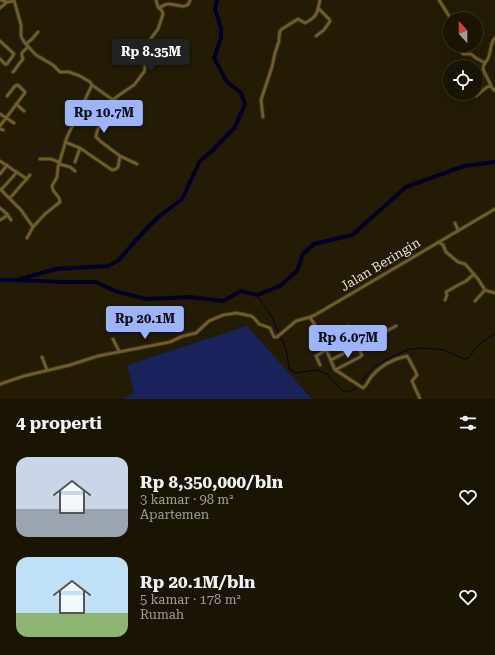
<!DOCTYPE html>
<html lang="id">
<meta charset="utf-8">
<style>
body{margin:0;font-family:"Roboto Serif",serif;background:#231d0d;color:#f1f3f6;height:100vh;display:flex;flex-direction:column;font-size:15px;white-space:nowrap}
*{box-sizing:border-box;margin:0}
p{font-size:13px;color:#9f9e9a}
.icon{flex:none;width:22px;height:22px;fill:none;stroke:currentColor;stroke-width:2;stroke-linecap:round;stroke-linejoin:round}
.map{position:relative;height:399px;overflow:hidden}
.drawer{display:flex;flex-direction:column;background:#1a1403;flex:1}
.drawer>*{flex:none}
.needle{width:26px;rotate:339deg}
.tools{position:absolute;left:443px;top:12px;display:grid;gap:8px}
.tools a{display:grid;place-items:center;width:40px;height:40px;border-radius:50%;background:#1a1403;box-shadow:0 4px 16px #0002,0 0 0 1px #383325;font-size:20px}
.price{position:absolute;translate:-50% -34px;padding:0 9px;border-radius:4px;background:#9eb3fd;color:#111;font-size:13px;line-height:26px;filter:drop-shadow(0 1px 2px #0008)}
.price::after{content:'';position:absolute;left:50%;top:24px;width:12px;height:9px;margin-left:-6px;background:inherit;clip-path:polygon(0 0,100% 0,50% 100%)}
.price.active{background:#222;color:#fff}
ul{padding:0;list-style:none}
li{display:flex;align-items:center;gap:12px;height:100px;padding:0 16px}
li span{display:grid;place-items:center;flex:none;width:112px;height:80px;border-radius:12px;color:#555}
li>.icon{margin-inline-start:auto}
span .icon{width:48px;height:48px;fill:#fffc;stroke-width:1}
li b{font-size:17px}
h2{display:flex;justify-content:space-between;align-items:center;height:48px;padding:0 16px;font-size:17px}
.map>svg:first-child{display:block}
.green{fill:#19225b}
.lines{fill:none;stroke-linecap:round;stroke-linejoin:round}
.stream{stroke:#020026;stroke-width:1}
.river{stroke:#020026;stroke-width:4}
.minor-casing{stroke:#3e3621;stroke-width:4.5}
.minor{stroke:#725f27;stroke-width:2.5}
.labels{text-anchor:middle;stroke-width:3;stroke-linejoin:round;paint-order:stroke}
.street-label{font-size:13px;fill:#e4dfd1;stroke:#231b04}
</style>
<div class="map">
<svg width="495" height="399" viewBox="0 0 495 399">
<rect width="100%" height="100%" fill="#231b04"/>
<path class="green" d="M 247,326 L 312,399 L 122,399 L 134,393 L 127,365 Z"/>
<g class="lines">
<path class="stream" d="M 257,295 L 272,317 L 286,349 L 289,368 L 295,373 L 317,370 L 327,374 L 342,390 L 347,392 L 357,388 L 365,377 L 374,367 L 393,356 L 410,349 L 423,348 L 434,349 L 444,350 L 464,359 L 468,358 C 477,347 482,340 495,334"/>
<path class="river" d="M 20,279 L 56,269 L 108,266 L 119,260 L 136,240 L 157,218 L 182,199 L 200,161 L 212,151 L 235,127 L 245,104 L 241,93 L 227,82 L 214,58 L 221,38 L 221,28 L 215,9 L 217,0
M 0,280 L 16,280 L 64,282 L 96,282 L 115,291 L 146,299 L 190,297 L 223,301 L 241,291 L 257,295 L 280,286 L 297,271 L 303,254 L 314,244 L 352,235 L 406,187 L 464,166 L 495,162"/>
<g class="minor-casing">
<path id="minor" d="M 1,0 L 7,2 L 14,1
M 14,0 L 21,25 L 21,36 L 24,42 L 36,55 L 53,65 L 60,72 L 69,72 L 80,76 L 90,82 L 92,85 L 67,137 L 58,167 L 57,177 L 52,186 L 53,190 L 59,198 L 60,202 L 45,214 L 33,227 L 27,238
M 439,0 L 451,19
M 0,8 L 6,3
M 159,8 C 162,6 165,4 169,4 C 176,4 188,11 190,0
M 316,36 L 324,30 L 330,21 L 329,19 L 318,8
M 495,38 C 489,44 492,53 487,60 C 485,64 483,64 483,69 L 492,88 L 495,91
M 0,41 L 13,53 L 14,54 L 7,64 L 5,64 L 0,59
M 26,44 L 32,39 L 38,32
M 458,45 L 463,54 L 471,54 L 476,58 L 485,63
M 13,72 C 17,68 19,63 23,59 C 20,52 23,52 28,47
M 92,85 L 113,100 L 115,104 L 114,106 C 108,113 96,128 96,137 L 100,141 L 120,156 L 137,164
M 476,96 L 487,87 L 491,86
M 113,100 L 119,95 L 134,85 L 144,72 L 145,68 L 142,55 L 144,48 L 158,29 L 163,14 L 162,11 L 158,7 L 156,0
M 16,104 L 24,111
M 114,106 L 124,115
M 0,114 L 14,123
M 263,117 L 261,100 L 272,67 L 275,53 L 279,41 L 279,38 L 280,31 L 282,29 L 298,19 L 305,23 C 318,16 317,13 320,0
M 0,126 L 24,94 L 25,92 L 18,85 L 15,86 L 7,96
M 0,129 L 3,130
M 65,142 L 80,148 L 112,170 L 116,169 L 118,167 L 120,156
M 40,159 L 51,159 L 59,162
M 0,161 L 27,179
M 75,162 L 80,148
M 59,164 L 70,167 L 75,171
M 0,174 L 7,165
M 0,189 L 21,210 L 33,227
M 1,190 L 17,172
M 10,198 L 30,175
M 0,208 L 7,214 L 11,220
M 0,220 L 8,215
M 455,223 L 458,230
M 438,242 L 443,245 L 446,252 L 458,262 L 465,264 L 466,265 L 478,279 L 485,290 L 488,291 L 495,293
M 445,300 L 447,295 L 446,292 L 460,284 L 466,281 L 474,274
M 475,301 L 485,290
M 310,317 L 317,329 L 335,370 L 337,371 L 363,388 C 367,385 368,381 371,377 C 380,366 393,359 407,356 C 409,359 416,372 417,375 L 412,381 L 420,399
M 113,339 L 119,351
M 322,340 L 329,336
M 42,357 L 47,370
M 331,360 L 396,326
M 320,365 L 316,356 L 331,347
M 335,370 L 360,357 L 362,355 L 347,326
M 0,384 L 24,376 L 70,365 L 98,356 L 170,342 L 183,336 L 196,333 L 209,321 L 223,315 L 237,313 L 251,316 L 254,318 L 259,324 L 270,328 L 274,337 L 277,337 L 296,321 L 310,317 L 315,315 L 495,209"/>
</g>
<use href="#minor" class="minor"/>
</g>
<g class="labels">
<g class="street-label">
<text transform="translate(380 264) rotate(-31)" y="5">Jalan Beringin</text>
</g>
</g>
</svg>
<div class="tools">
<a><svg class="needle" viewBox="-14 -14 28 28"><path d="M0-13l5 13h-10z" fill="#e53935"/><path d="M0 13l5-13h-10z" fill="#9f9e9a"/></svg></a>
<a><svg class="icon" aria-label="locate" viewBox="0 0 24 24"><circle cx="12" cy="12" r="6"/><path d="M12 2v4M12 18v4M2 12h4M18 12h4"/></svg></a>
</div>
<b class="price active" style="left:151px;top:73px">Rp 8.35M</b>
<b class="price" style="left:104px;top:134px">Rp 10.7M</b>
<b class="price" style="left:145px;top:340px">Rp 20.1M</b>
<b class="price" style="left:348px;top:359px">Rp 6.07M</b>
</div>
<section class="drawer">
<h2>4 properti<svg class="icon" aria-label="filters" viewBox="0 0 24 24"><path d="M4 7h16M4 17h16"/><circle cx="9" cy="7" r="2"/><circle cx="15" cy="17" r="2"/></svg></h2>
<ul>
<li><span style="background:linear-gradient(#c9d6e8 65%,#9aa5b1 0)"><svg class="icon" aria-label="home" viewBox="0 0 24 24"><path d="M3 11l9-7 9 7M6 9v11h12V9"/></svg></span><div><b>Rp 8,350,000/bln</b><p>3 kamar · 98 m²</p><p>Apartemen</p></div><svg class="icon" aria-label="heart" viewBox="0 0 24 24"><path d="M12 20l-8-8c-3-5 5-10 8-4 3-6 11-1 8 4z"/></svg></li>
<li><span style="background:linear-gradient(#bfe0f5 70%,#8fb573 0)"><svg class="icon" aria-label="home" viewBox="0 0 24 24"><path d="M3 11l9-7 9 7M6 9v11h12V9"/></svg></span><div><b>Rp 20.1M/bln</b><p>5 kamar · 178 m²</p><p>Rumah</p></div><svg class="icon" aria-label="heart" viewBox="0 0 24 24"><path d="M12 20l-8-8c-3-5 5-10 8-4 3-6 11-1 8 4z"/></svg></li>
</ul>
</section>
